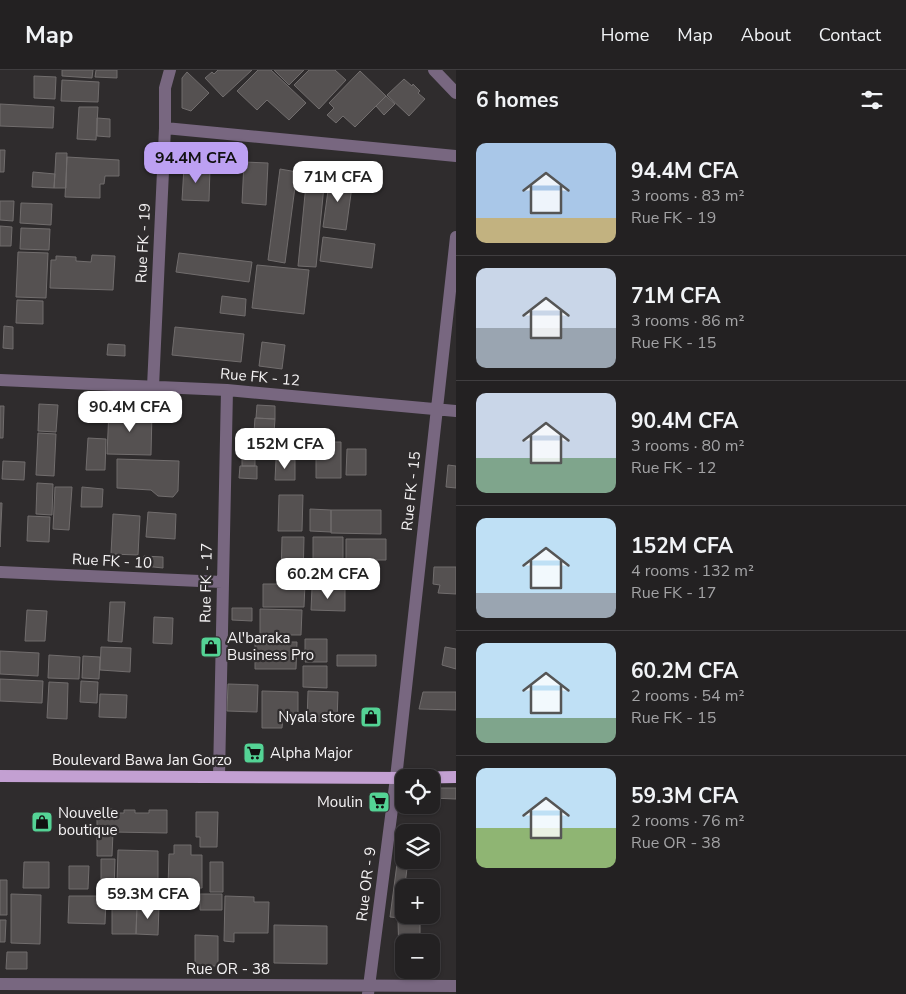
<!DOCTYPE html>
<meta charset="utf-8">
<style>
body{margin:0;font-family:"Nunito Sans",sans-serif;background:#2f2e2f;color:#f1f3f6;height:100vh;display:flex;flex-direction:column;font-size:19px;white-space:nowrap}
*{box-sizing:border-box;margin:0}
p{font-size:16px;color:#a3a3a5}
.icon{flex:none;width:28px;height:28px;fill:none;stroke:currentColor;stroke-width:2;stroke-linecap:round;stroke-linejoin:round}
.map{position:relative;flex:1;overflow:hidden}
.drawer{display:flex;flex-direction:column;background:#232122;width:450px}
.drawer>*{flex:none}
.tools{position:absolute;left:395px;top:699px;display:grid;gap:10px}
.tools a{display:grid;place-items:center;width:45px;height:45px;border-radius:10px;background:#232122;box-shadow:0 1px 4px #0004,0 0 0 1px #403e40;font-size:25px}
.price{position:absolute;translate:-50% -42px;padding:0 11px;border-radius:10px;background:#fff;color:#222;font-size:16px;line-height:32px;filter:drop-shadow(0 1px 2px #0008)}
.price::after{content:'';position:absolute;left:50%;top:30px;width:15px;height:11px;margin-left:-8px;background:inherit;clip-path:polygon(0 0,100% 0,50% 100%)}
.price.active{background:#bca0f2;color:#111}
ul{padding:0;list-style:none}
li{display:flex;align-items:center;gap:15px;height:125px;padding:0 20px}
li+li{border-top:1px solid #403e40}
li span{display:grid;place-items:center;flex:none;width:140px;height:100px;border-radius:10px;color:#555}
li>.icon{margin-inline-start:auto}
span .icon{width:60px;height:60px;fill:#fffc;stroke-width:1}
li b{font-size:21px}
h2{display:flex;justify-content:space-between;align-items:center;height:60px;padding:0 20px;font-size:21px}
header{display:flex;align-items:center;gap:30px;box-sizing:border-box;height:70px;padding:0 25px;background:#232122;border-bottom:1px solid #403e40}
header strong{font-size:24px}
nav{display:flex;gap:28px;margin-inline-start:auto;font-size:18px}
main{display:flex;flex:1;min-height:0}
.map>svg:first-child{display:block}
.building{fill:#555151;stroke:#716d6d}
.lines{fill:none;stroke-linecap:round;stroke-linejoin:round}
.minor{stroke:#786780;stroke-width:12}
.major{stroke:#c3a0d2;stroke-width:12}
.labels{text-anchor:middle;stroke-width:4.5;stroke-linejoin:round;paint-order:stroke}
.street-label{font-size:15px;fill:#f6f4f5;stroke:#2f2c2d}
.poi-label{font-size:15px;fill:#f6f4f5;stroke:#2f2c2d;text-anchor:start}
</style>
<header>
<strong>Map</strong>
<nav><a>Home</a><a>Map</a><a>About</a><a>Contact</a></nav>
</header>
<main>
<div class="map">
<svg width="456" height="924" viewBox="0 0 456 924">
<rect width="100%" height="100%" fill="#2f2c2d"/>
<path class="building" d="M 62,0 L 93,0 L 92,8 L 62,6 Z
M 96,0 L 117,0 L 117,8 L 95,7 Z
M 218,0 L 252,0 L 223,27 L 205,8 L 212,2 L 214,4 Z
M 258,0 L 271,0 L 306,33 L 289,50 L 267,30 L 257,40 L 237,21 Z
M 274,0 L 304,0 L 289,15 Z
M 309,0 L 335,0 L 346,10 L 319,39 L 294,15 Z
M 360,1 L 386,26 L 355,57 L 343,46 L 336,53 L 327,45 L 334,38 L 329,33 Z
M 187,2 L 209,23 L 191,41 L 182,38 L 182,8 Z
M 34,6 L 56,7 L 55,29 L 34,28 Z
M 404,9 L 412,16 L 413,14 L 420,21 L 418,23 L 425,29 L 409,46 L 387,25 Z
M 62,10 L 99,12 L 98,32 L 61,31 Z
M 386,26 L 395,34 L 384,45 L 376,36 Z
M 0,34 L 54,37 L 53,58 L 0,56 Z
M 79,37 L 98,37 L 96,70 L 77,69 Z
M 97,48 L 110,49 L 110,67 L 97,66 Z
M 0,80 L 5,80 L 4,102 L 0,102 Z
M 56,83 L 67,83 L 66,118 L 54,118 Z
M 67,87 L 119,90 L 119,106 L 105,106 L 104,114 L 100,114 L 100,128 L 65,127 Z
M 244,92 L 268,93 L 266,135 L 242,133 Z
M 184,97 L 210,98 L 209,131 L 182,130 Z
M 280,99 L 297,102 L 285,193 L 268,190 Z
M 33,102 L 55,104 L 54,118 L 32,117 Z
M 307,104 L 325,106 L 316,197 L 298,196 Z
M 330,106 L 353,109 L 346,160 L 323,157 Z
M 0,131 L 14,131 L 13,151 L 0,150 Z
M 21,133 L 52,134 L 51,155 L 20,153 Z
M 0,156 L 12,157 L 11,176 L 0,176 Z
M 21,158 L 50,159 L 49,180 L 20,179 Z
M 323,167 L 375,174 L 372,198 L 320,191 Z
M 18,182 L 48,183 L 46,228 L 16,227 Z
M 179,183 L 252,192 L 249,212 L 176,202 Z
M 92,185 L 115,186 L 113,220 L 50,218 L 51,190 L 56,190 L 56,186 L 76,187 L 76,191 L 91,192 Z
M 257,195 L 309,200 L 304,244 L 252,238 Z
M 222,226 L 246,229 L 245,246 L 220,243 Z
M 17,230 L 43,231 L 43,254 L 16,253 Z
M 4,256 L 13,257 L 13,279 L 3,278 Z
M 175,257 L 244,264 L 241,292 L 172,285 Z
M 262,272 L 285,275 L 282,299 L 259,296 Z
M 108,274 L 125,275 L 125,286 L 107,285 Z
M 39,334 L 58,335 L 56,362 L 38,361 Z
M 257,335 L 275,336 L 275,349 L 256,348 Z
M 0,336 L 4,336 L 3,368 L 0,368 Z
M 109,340 L 152,342 L 151,385 L 107,384 Z
M 255,348 L 275,349 L 274,363 L 254,362 Z
M 38,363 L 56,364 L 54,406 L 36,405 Z
M 88,368 L 106,369 L 105,400 L 86,400 Z
M 277,368 L 296,369 L 295,388 L 277,388 Z
M 316,372 L 341,372 L 341,408 L 316,408 Z
M 347,379 L 366,379 L 366,405 L 346,405 Z
M 242,381 L 255,382 L 255,396 L 242,396 Z
M 117,389 L 179,391 L 178,421 L 173,427 L 158,426 L 151,420 L 117,418 Z
M 276,390 L 295,390 L 295,410 L 275,410 Z
M 3,391 L 25,392 L 24,410 L 2,409 Z
M 448,395 L 456,396 L 456,418 L 446,417 Z
M 240,396 L 257,396 L 257,409 L 239,408 Z
M 37,413 L 53,414 L 52,445 L 36,444 Z
M 55,417 L 72,417 L 69,460 L 53,459 Z
M 82,417 L 103,419 L 102,437 L 81,437 Z
M 279,425 L 303,425 L 302,461 L 278,461 Z
M 0,433 L 2,433 L 0,477 Z
M 310,439 L 331,440 L 331,462 L 310,461 Z
M 331,440 L 381,440 L 381,464 L 331,463 Z
M 148,442 L 176,444 L 175,469 L 146,467 Z
M 113,444 L 140,446 L 138,485 L 111,484 Z
M 28,446 L 50,447 L 49,472 L 27,471 Z
M 282,467 L 304,467 L 303,511 L 281,511 Z
M 313,467 L 343,467 L 343,490 L 313,489 Z
M 346,469 L 386,469 L 386,490 L 346,490 Z
M 144,486 L 163,487 L 163,498 L 144,496 Z
M 434,497 L 456,497 L 456,524 L 438,523 L 440,515 L 433,514 Z
M 263,514 L 305,514 L 304,537 L 263,537 Z
M 312,518 L 345,519 L 345,541 L 311,540 Z
M 110,532 L 125,532 L 122,572 L 108,571 Z
M 232,538 L 252,538 L 252,551 L 232,550 Z
M 260,539 L 302,540 L 301,565 L 260,565 Z
M 27,540 L 47,541 L 45,571 L 25,571 Z
M 154,547 L 173,548 L 172,574 L 153,573 Z
M 305,569 L 327,569 L 327,592 L 305,592 Z
M 255,572 L 297,572 L 296,599 L 255,599 Z
M 101,577 L 131,578 L 130,602 L 100,600 Z
M 445,577 L 456,579 L 456,599 L 442,595 Z
M 0,581 L 39,583 L 38,606 L 0,604 Z
M 49,585 L 80,587 L 79,609 L 48,608 Z
M 337,585 L 376,585 L 376,596 L 337,596 Z
M 83,586 L 100,587 L 99,609 L 82,608 Z
M 303,596 L 327,596 L 327,618 L 303,617 Z
M 0,609 L 43,611 L 42,633 L 0,631 Z
M 81,611 L 98,612 L 97,633 L 80,632 Z
M 49,612 L 68,613 L 67,649 L 47,648 Z
M 228,614 L 258,615 L 257,642 L 227,641 Z
M 262,621 L 298,622 L 298,646 L 283,646 L 282,658 L 262,658 Z
M 308,621 L 338,622 L 337,652 L 307,651 Z
M 423,622 L 456,622 L 456,640 L 419,639 Z
M 100,624 L 127,625 L 126,648 L 99,647 Z
M 431,718 L 456,718 L 456,729 L 431,728 Z
M 97,739 L 113,739 L 113,743 L 124,743 L 124,740 L 135,740 L 135,743 L 149,743 L 149,740 L 167,740 L 167,763 L 113,762 L 112,786 L 97,786 Z
M 196,742 L 218,742 L 217,777 L 200,777 L 200,767 L 196,767 Z
M 400,771 L 404,772 L 404,790 L 408,790 L 401,848 L 390,847 Z
M 174,775 L 191,775 L 191,785 L 202,785 L 202,818 L 168,817 L 169,784 L 174,784 Z
M 118,780 L 158,781 L 158,814 L 117,813 Z
M 101,789 L 115,789 L 114,822 L 101,822 Z
M 24,792 L 49,792 L 49,818 L 23,818 Z
M 210,792 L 223,792 L 223,822 L 210,822 Z
M 69,796 L 89,796 L 88,819 L 69,819 Z
M 0,810 L 7,810 L 7,845 L 0,845 Z
M 11,824 L 41,825 L 40,874 L 11,873 Z
M 200,824 L 222,824 L 222,840 L 200,840 Z
M 69,826 L 106,826 L 105,854 L 68,853 Z
M 225,826 L 254,827 L 254,832 L 269,832 L 268,863 L 234,863 L 234,872 L 224,871 Z
M 112,833 L 137,834 L 136,864 L 112,864 Z
M 137,836 L 159,836 L 158,865 L 136,864 Z
M 0,850 L 6,850 L 5,872 L 0,872 Z
M 398,851 L 420,851 L 420,872 L 404,872 L 404,886 L 399,886 Z
M 274,855 L 327,856 L 327,894 L 274,893 Z
M 195,865 L 218,866 L 218,896 L 195,896 Z
M 7,882 L 27,882 L 27,899 L 6,899 Z"/>
<g class="lines">
<path class="minor" d="M 434,0 L 456,23
M 165,58 L 456,86
M 0,310 L 227,320 L 456,341
M 153,317 L 165,58 L 165,18 L 170,0
M 0,502 L 222,512
M 219,706 L 227,320
M 0,914 L 456,916
M 368,924 L 396,708 L 456,167"/>
<path class="major" d="M 0,706 L 404,708
M 405,708 L 456,707"/>
</g>
<defs>
<g id="shop-square" transform="scale(1.125)"><rect x="-9" y="-9" width="18" height="18" rx="4" fill="#54d395" stroke="#2f2c2d"/><path d="M-5-2.5h2.3a2.7 3.5 0 0 1 5.4 0H5L5.5 6h-11ZM-1.5-2.5h3a1.5 2.3 0 0 0-3 0Z" fill="#111"/></g>
<g id="supermarket-square" transform="scale(1.125)"><rect x="-9" y="-9" width="18" height="18" rx="4" fill="#54d395" stroke="#2f2c2d"/><path d="M-6-5.5h2.5l.6 2H6L4.5 2H-2.5L-4.4-4H-6ZM-1.5 3.2a1.3 1.3 0 1 0 .1 0ZM3 3.2a1.3 1.3 0 1 0 .1 0Z" fill="#111"/></g>
</defs>
<g fill-rule="evenodd">
<use href="#shop-square" x="211" y="577"/>
<use href="#shop-square" x="371" y="647"/>
<use href="#supermarket-square" x="254" y="683"/>
<use href="#supermarket-square" x="379" y="732"/>
<use href="#shop-square" x="42" y="752"/>
</g>
<g class="labels">
<g class="street-label">
<text transform="translate(143 173) rotate(-87)" y="5">Rue FK - 19</text>
<text transform="translate(260 307) rotate(5)" y="5">Rue FK - 12</text>
<text transform="translate(411 421) rotate(-84)" y="5">Rue FK - 15</text>
<text transform="translate(112 491) rotate(3)" y="5">Rue FK - 10</text>
<text transform="translate(206 513) rotate(-89)" y="5">Rue FK - 17</text>
<text x="142" y="695">Boulevard Bawa Jan Gorzo</text>
<text transform="translate(366 814) rotate(-83)" y="5">Rue OR - 9</text>
<text x="228" y="904">Rue OR - 38</text>
</g>
<g class="poi-label">
<text x="227" y="573">Al'baraka<tspan x="227" dy="17">Business Pro</tspan></text>
<text x="355" y="652" text-anchor="end">Nyala store</text>
<text x="270" y="688">Alpha Major</text>
<text x="363" y="737" text-anchor="end">Moulin</text>
<text x="58" y="748">Nouvelle<tspan x="58" dy="17">boutique</tspan></text>
</g>
</g>
</svg>
<div class="tools">
<a><svg class="icon" aria-label="locate" viewBox="0 0 24 24"><circle cx="12" cy="12" r="6"/><path d="M12 2v4M12 18v4M2 12h4M18 12h4"/></svg></a>
<a><svg class="icon" aria-label="layers" viewBox="0 0 24 24"><path d="M12 4l9 5-9 5-9-5zM3 14l9 5 9-5"/></svg></a>
<a>+</a>
<a>−</a>
</div>
<b class="price active" style="left:196px;top:114px">94.4M CFA</b>
<b class="price" style="left:338px;top:133px">71M CFA</b>
<b class="price" style="left:130px;top:363px">90.4M CFA</b>
<b class="price" style="left:285px;top:400px">152M CFA</b>
<b class="price" style="left:328px;top:530px">60.2M CFA</b>
<b class="price" style="left:148px;top:850px">59.3M CFA</b>
</div>
<section class="drawer">
<h2>6 homes<svg class="icon" aria-label="filters" viewBox="0 0 24 24"><path d="M4 7h16M4 17h16"/><circle cx="9" cy="7" r="2"/><circle cx="15" cy="17" r="2"/></svg></h2>
<ul>
<li><span style="background:linear-gradient(#a9c7e8 75%,#c2b280 0)"><svg class="icon" aria-label="home" viewBox="0 0 24 24"><path d="M3 11l9-7 9 7M6 9v11h12V9"/></svg></span><div><b>94.4M CFA</b><p>3 rooms · 83 m²</p><p>Rue FK - 19</p></div></li>
<li><span style="background:linear-gradient(#c9d6e8 60%,#9aa5b1 0)"><svg class="icon" aria-label="home" viewBox="0 0 24 24"><path d="M3 11l9-7 9 7M6 9v11h12V9"/></svg></span><div><b>71M CFA</b><p>3 rooms · 86 m²</p><p>Rue FK - 15</p></div></li>
<li><span style="background:linear-gradient(#c9d6e8 65%,#7fa58c 0)"><svg class="icon" aria-label="home" viewBox="0 0 24 24"><path d="M3 11l9-7 9 7M6 9v11h12V9"/></svg></span><div><b>90.4M CFA</b><p>3 rooms · 80 m²</p><p>Rue FK - 12</p></div></li>
<li><span style="background:linear-gradient(#bfe0f5 75%,#9aa5b1 0)"><svg class="icon" aria-label="home" viewBox="0 0 24 24"><path d="M3 11l9-7 9 7M6 9v11h12V9"/></svg></span><div><b>152M CFA</b><p>4 rooms · 132 m²</p><p>Rue FK - 17</p></div></li>
<li><span style="background:linear-gradient(#bfe0f5 75%,#7fa58c 0)"><svg class="icon" aria-label="home" viewBox="0 0 24 24"><path d="M3 11l9-7 9 7M6 9v11h12V9"/></svg></span><div><b>60.2M CFA</b><p>2 rooms · 54 m²</p><p>Rue FK - 15</p></div></li>
<li><span style="background:linear-gradient(#bfe0f5 60%,#8fb573 0)"><svg class="icon" aria-label="home" viewBox="0 0 24 24"><path d="M3 11l9-7 9 7M6 9v11h12V9"/></svg></span><div><b>59.3M CFA</b><p>2 rooms · 76 m²</p><p>Rue OR - 38</p></div></li>
</ul>
</section>
</main>
